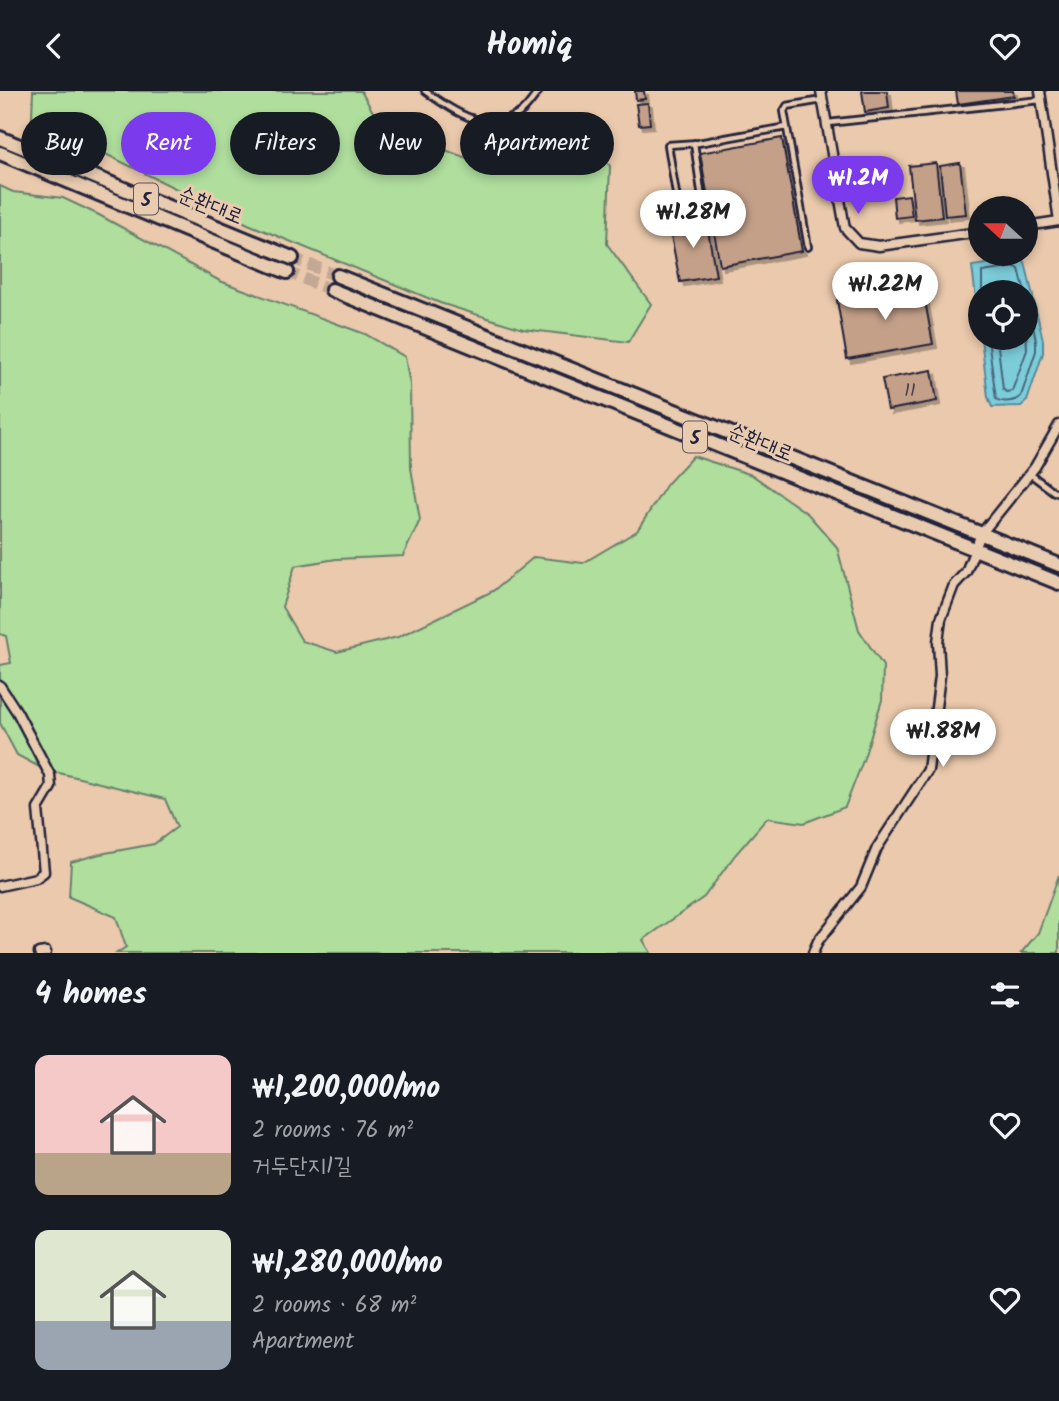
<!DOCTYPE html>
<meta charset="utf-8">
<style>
body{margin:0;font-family:Kalam,"Poor Story",sans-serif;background:#242831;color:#f1f3f6;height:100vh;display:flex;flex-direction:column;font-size:26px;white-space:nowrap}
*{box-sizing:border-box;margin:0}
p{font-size:23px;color:#9ea1a6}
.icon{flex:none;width:38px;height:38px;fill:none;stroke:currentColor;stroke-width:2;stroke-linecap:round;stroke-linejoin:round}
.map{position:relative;height:862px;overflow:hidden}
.side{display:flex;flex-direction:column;background:#171b24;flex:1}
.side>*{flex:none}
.top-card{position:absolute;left:21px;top:21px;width:700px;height:63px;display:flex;gap:14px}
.needle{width:46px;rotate:291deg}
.buttons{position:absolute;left:968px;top:105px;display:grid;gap:14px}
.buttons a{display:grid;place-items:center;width:70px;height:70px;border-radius:50%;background:#171b24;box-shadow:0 4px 10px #0003;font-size:35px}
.price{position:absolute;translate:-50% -60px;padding:0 16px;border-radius:24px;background:#fff;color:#222;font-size:23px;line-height:46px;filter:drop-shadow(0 2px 4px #0008)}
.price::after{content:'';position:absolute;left:50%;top:42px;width:21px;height:16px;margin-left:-10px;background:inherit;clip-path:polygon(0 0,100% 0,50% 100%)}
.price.selected{background:#7c3aed;color:#fff}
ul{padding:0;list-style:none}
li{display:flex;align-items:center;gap:21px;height:175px;padding:0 35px}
li span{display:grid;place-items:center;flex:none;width:196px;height:140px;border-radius:14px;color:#555}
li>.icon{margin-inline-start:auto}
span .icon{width:84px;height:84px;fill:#fffc;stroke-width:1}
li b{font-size:30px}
h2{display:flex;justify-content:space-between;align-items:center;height:84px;padding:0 35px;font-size:30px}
.tag{padding:0 24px;border-radius:32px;background:#171b24;box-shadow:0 4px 10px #0003;font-size:24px;line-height:63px}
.tag.selected{background:#7c3aed;color:#fff}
header{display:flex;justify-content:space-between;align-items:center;height:91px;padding:0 35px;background:#171b24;font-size:32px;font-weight:800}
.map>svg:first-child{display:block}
.green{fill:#afde9d;stroke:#68806c;stroke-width:2}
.water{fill:#7dccda;stroke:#59889a;stroke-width:2}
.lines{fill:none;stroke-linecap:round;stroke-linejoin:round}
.shore{stroke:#46667b;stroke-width:2}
.building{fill:#c4a089;stroke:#22223b;stroke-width:2;filter:url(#shadow)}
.primary-tunnel{stroke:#c2a895;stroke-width:12;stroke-dasharray:12 6;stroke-linecap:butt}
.service-casing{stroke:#22223b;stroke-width:10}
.minor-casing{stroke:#22223b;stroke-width:13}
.primary-casing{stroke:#22223b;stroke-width:18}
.service{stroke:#e9ccb0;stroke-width:4.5}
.minor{stroke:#e9ccb0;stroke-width:8}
.primary{stroke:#e9ccb0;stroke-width:12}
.labels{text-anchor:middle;stroke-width:6;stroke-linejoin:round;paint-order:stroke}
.number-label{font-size:18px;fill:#4a424e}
.shield{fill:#e9ccb0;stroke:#5e555e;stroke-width:2}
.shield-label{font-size:19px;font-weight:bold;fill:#22223b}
.street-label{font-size:21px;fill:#22223b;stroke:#e9ccb0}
</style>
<header><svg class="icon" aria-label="back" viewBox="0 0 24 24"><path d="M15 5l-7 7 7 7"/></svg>Homiq<svg class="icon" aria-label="heart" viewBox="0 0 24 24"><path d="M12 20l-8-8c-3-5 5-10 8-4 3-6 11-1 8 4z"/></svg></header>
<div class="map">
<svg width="1059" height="862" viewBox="0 0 1059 862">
<defs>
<filter id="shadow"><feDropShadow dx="4" dy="4" stdDeviation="0" flood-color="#0004"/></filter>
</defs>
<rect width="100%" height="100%" fill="#eac9ac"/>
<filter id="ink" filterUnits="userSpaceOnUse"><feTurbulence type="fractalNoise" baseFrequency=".0143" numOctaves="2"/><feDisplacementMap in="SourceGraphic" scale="14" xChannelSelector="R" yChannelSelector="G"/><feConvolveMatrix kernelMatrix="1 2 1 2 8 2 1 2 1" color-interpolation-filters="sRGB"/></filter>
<g filter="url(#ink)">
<path class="green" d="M 33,0 L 361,0 L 381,35 L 493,77 L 537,52 L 580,36 L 610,75 L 607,153 L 651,213 L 628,251 L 523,238 L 440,212 L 248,133 L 32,27 Z
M 0,95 L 13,101 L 63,107 L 99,124 L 220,190 L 365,243 L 405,266 L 410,294 L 411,377 L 420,429 L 403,465 L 336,468 L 295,475 L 282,516 L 302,550 L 337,561 L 398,546 L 493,500 L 534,466 L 583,472 L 637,440 L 667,393 L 693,365 L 752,384 L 808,423 L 837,456 L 859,539 L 883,575 L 882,609 L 864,667 L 845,716 L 804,732 L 767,727 L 735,764 L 704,806 L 643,849 L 651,862 L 117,862 L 126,856 L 116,826 L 69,806 L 71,771 L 100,763 L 154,753 L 177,736 L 165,708 L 43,678 L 17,664 L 0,632 L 0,574 L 11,572 L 6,545 L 0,543 Z
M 1059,784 L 1059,862 L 1021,862 L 1038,842 Z"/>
<path class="water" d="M 1020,168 L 1025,171 L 1043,249 L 1043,262 L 1027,310 L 1021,315 L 992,316 L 988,306 L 981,247 L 1026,247 L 1026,201 L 980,201 L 980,240 L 972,175 Z"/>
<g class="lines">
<path class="shore" d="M 982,201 L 982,181 L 1016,176 L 1019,178 L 1025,201
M 988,247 L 996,308 C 1002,312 1016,311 1021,305 L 1036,260 L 1036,250 L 1026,201
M 997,247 L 1003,298 L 1006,301 L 1012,300 L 1027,259 L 1026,237"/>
</g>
<path class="building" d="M 635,0 L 644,0 L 645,8 L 636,9 Z
M 862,0 L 887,0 L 889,17 L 865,21 Z
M 956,0 L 1013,0 L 1014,5 L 958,13 Z
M 648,12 L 650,33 L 639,34 L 636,13 Z
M 782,47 L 802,160 L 720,175 L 700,62 Z
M 936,72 L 942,126 L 915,129 L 909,75 Z
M 960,72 L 966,123 L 945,125 L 940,75 Z
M 909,104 L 912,125 L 895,127 L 893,106 Z
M 668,109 L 672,126 L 664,128 L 660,111 Z
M 706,128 L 716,185 L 680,191 L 669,134 Z
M 922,194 L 933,253 L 847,268 L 837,209 Z
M 932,279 L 937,310 L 888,319 L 882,288 Z"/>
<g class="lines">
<path class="primary-tunnel" d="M 292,167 L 338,185
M 287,181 L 332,199"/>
<g class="service-casing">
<path id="service" d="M 425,0 C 451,19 489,46 521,21 C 528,16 533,7 539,0
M 828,32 L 1041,9
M 694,52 L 703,114 L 699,120 L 679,121 L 668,54 L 698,52 L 787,36
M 808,156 L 784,20 L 787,15 L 822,9
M 1030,383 L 1054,401 L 1059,401"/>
</g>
<g class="minor-casing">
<path id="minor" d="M 821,0 L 845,137 L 859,152 L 879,155 L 980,141
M 1040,0 L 1059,130
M 1026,135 L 1059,130
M 0,595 L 17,621 L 50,684 L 51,696 L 38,718 L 44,781 L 36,787 L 0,795
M 39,862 L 46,861
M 813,862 L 818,850 L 861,796 L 877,757 L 928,679 L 940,585 L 938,551 L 941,528 L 954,494 L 966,481 L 981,443 L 1035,376 L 1059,334"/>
</g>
<g class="primary-casing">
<path id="primary" d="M 0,47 L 292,167
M 0,62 L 287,181
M 338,185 L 1059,474
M 332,199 L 1059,492"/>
</g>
<use href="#service" class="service"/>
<use href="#minor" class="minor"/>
<use href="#primary" class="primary"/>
</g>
</g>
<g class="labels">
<g class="number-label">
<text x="910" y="305">11</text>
</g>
<g class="shield">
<rect x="134" y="92.5" width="24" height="31" rx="5"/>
<rect x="683" y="330.5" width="24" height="31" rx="5"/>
</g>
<g class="shield-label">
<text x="146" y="115">5</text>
<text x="695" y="353">5</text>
</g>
<g class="street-label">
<text transform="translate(211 114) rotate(22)" y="7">순환대로</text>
<text transform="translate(761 351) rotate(22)" y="7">순환대로</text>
</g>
</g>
</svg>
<div class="buttons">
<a><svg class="needle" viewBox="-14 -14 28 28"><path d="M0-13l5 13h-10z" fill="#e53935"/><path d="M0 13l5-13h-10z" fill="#9ea1a6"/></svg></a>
<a><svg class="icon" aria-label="locate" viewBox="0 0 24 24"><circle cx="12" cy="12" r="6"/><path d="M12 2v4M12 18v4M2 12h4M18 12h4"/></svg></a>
</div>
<b class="price selected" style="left:858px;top:125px">₩1.2M</b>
<b class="price" style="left:693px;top:159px">₩1.28M</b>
<b class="price" style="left:885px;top:231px">₩1.22M</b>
<b class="price" style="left:943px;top:678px">₩1.88M</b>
<div class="top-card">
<a class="tag">Buy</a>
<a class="tag selected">Rent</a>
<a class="tag">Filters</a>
<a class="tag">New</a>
<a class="tag">Apartment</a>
</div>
</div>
<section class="side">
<h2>4 homes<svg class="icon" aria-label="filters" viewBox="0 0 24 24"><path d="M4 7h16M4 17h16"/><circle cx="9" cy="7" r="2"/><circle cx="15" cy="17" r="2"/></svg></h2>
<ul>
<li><span style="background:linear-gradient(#f6c9c9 70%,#b9a48a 0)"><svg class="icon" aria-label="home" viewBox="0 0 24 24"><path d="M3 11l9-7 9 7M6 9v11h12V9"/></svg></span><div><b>₩1,200,000/mo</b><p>2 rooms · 76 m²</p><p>거두단지1길</p></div><svg class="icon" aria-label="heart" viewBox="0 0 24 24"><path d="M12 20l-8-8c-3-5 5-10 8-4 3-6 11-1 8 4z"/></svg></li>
<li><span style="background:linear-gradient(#dfe7d0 65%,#9aa5b1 0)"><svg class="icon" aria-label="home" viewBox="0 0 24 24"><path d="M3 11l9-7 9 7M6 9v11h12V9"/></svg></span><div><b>₩1,280,000/mo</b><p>2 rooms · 68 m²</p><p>Apartment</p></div><svg class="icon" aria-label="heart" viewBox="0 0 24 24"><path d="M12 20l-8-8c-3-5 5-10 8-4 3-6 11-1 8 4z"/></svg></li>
</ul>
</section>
